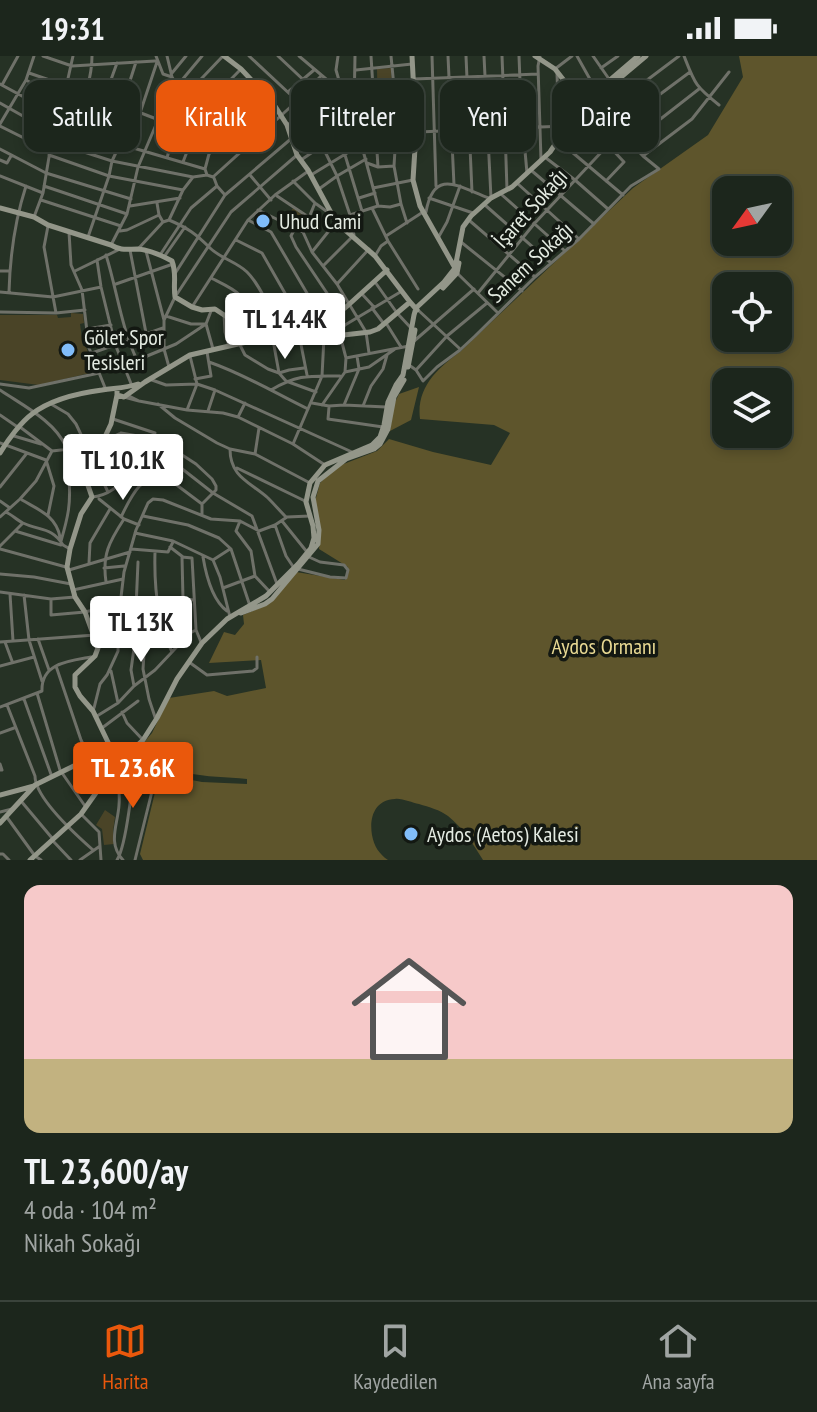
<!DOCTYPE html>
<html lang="tr">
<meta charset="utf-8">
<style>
body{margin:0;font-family:"PT Sans Narrow",sans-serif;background:#252e25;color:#f1f3f6;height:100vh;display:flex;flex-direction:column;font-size:30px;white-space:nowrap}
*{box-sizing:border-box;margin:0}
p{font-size:26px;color:#a0a5a3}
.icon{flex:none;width:44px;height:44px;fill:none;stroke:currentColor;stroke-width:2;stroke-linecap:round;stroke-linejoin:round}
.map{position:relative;height:804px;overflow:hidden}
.sheet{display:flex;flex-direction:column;background:#1c261c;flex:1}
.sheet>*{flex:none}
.banner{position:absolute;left:24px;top:24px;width:770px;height:72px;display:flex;gap:16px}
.needle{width:52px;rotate:237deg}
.tools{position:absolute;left:712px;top:120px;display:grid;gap:16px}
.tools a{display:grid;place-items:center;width:80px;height:80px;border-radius:16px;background:#1c261c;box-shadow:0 4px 12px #0003,0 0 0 2px #3a433b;font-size:40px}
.price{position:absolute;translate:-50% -68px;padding:0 18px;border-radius:8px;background:#fff;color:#222;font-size:26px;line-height:52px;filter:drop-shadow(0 2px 4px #0008)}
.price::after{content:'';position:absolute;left:50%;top:48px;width:24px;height:18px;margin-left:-12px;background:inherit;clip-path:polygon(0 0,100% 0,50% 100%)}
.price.selected{background:#ea580c;color:#fff}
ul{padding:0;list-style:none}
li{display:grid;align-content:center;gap:16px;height:424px;padding:0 24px}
li span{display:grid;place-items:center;height:248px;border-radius:16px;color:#555}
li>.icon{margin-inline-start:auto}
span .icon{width:144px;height:144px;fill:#fffc;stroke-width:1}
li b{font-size:34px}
.pill{padding:0 28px;border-radius:16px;background:#1c261c;box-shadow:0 4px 12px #0003,0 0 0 2px #3a433b;font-size:28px;line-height:72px}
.pill.selected{background:#ea580c;color:#fff}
.status{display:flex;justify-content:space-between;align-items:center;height:56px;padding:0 40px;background:#1c261c;direction:ltr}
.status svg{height:22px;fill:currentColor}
.menu{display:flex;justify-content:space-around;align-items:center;height:112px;border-top:2px solid #3a433b;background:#1c261c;font-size:22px;color:#a0a5a3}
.menu a{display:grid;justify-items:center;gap:4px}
.menu .selected{color:#ea580c}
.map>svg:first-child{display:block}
.green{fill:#4a4427}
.forest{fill:#5e552c;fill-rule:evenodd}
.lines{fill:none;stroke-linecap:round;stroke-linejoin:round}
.street{stroke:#6f7169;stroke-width:3}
.secondary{stroke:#939689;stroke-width:5}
.poi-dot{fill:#81bdfa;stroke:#131812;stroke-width:3}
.labels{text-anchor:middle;stroke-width:7;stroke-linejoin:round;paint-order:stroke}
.street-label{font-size:22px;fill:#e4ebe2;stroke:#131812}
.poi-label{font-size:22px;fill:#e4ebe2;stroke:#131812;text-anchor:start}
.park-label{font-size:22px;fill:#e8d993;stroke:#131812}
</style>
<div class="status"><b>19:31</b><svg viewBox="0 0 49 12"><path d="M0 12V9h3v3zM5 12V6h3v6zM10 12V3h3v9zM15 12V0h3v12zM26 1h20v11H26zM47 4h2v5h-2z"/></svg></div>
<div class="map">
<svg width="817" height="804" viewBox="0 0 817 804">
<rect width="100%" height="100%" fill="#263225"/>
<path class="green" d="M 391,12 L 393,60 L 378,69 L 377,13 Z
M 218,63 L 230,74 L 217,86 L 210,77 L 211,71 Z
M 293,152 L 308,163 L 302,175 L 286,165 Z
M 71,257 L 83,258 L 84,267 L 80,268 L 83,290 L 86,290 L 94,316 L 39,329 L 0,324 L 0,259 L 57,259 L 58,262 L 71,261 Z
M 105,754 L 115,761 L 113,775 L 114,788 L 104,789 L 102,773 L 96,769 Z"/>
<path class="forest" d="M 739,0 L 817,0 L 817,804 L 483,804 C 473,788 463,772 448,760 C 440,754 429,751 419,748 C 412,747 402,742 395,743 C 375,744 369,761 372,779 C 374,790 379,798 388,804 L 143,804 L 140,798 L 159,720 L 171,720 L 202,726 L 247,728 L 247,723 C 227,721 206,721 187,717 C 169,714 154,705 136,702 L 134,698 L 152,677 L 169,642 L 214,635 L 227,640 L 266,632 L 261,604 L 209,607 L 224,576 L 235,579 L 244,568 L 243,559 L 267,549 L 296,516 L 345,524 L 348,511 L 319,493 L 320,484 L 314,449 L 320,427 L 336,411 L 377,395 L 389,383 L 433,396 L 491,409 L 510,377 L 494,369 L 420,363 C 416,331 438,312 461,295 L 633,132 L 708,79 L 743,21 ZM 726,134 L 778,134 L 778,186 L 726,186 ZM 726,230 L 778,230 L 778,282 L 726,282 ZM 726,326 L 778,326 L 778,378 L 726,378 Z
M 419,331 L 411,364 L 390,375 L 394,348 L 399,338 Z"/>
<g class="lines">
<path class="street" d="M 43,0 L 72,10 L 155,5
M 156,0 L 163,18 L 172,21 C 182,39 192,57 207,70 L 209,98
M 249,0 L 293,41 L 306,57 L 337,120 L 350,159 L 354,179 L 323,210
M 278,0 L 311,31
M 299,0 L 332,28 L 338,37
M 338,0 L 336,14 L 347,52
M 355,0 L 354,52 L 361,87 L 378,150
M 371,0 L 378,111
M 391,0 L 397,62 L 394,110 L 401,148 L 407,167
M 432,0 L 436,130
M 448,0 L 454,129
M 466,0 L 472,136
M 484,0 L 491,142
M 502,0 L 504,49
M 519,0 L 521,50
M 540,0 L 538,10 L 541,104
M 577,0 L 596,34
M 593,0 L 609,23
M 684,0 C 695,28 695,30 719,49
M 601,12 L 618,0
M 555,13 L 572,0
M 356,14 L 412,8
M 29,17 L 105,43 L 122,53 L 141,57 L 208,83
M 172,17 L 186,0
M 557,18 L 559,70
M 414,23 L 538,18
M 26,24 L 63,45
M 0,28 L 57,59
M 2,29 L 18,0
M 177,30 L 202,0
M 288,36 L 314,14
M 334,39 L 340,54
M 0,47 L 53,77
M 338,55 L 351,93
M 197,58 L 241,13
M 53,67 L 82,77 L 205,113
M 0,68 L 26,24 L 34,0
M 287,69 L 322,46 L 341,36
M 0,70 L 50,95
M 207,70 L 254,27
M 616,71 L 690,16
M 523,73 L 527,117
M 72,74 C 81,50 92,26 92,0
M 505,74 L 507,134
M 418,76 L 566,70
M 91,79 L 117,7
M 111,84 L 136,6
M 53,86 L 112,105 L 193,121
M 560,86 L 623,139
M 631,86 L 699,33
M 129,90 L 157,6
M 0,93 L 46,117 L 131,143
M 49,99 L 109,120 L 183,134
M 643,100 L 692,63 L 729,16
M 167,102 L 183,42 L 223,0
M 546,102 L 575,124 L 608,153
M 0,104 L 7,107 L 11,100
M 301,104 L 323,89 L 338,82 L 345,99 L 362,155
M 183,106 L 199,65
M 367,107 L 378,111 L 394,110
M 532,115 L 594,168
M 207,119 L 205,113 L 209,98 L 269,43
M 250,119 L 271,144
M 311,119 L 352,94 L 375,73 L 414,52
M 0,120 L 43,137
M 214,122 L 217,130 L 225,139
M 293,125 L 315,147 L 329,157
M 518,128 L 579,183
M 44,130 L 127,158
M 373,132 L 413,124
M 319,133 L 337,120 L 366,103
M 502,139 L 565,195
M 277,140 L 310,162
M 359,142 L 375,137
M 429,142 L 473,157
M 41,144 L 121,170
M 157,147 L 159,159 L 163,166
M 315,147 L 303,176 L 312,196 L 337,228 L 357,261 L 366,276 L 369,297
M 485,149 L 551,207
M 130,150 L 180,142
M 372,152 L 388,185 L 418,233
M 258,154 L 303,176
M 426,156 C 434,111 459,131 489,142
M 350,159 L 378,150 L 390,151 L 401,148
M 34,161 L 43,137 L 53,77 L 53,67 L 63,45 L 73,0
M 169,164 C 188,172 196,178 210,192 C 220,202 237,206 247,216 C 260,229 267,248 276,264
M 248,164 L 271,176 L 321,261 L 324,281 L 322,320 L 293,388
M 470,165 L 535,221
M 48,170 L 44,191 L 56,257
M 295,172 L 291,180 L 296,191 L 339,255
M 120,175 L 127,174 L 159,159
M 69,176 L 71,209 L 82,234 L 89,292 L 106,334
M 386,180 L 423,156
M 88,181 L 109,120 L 112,105 L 120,88
M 438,182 L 447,166 L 460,130
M 236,184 L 262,197 L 294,253 L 307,319
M 461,186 L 522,235
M 111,189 L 127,158 L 138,111 L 158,64 L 172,21 L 167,0
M 138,193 L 163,166 L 169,164 L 183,134 L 193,121 L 207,119 L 213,121 L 296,46 L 321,20
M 130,194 L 146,277
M 146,195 L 164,264
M 312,196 L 336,166
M 106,199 C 117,234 121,271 137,304
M 160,199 L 191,152 L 217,130
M 375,200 L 381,190 L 388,185
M 164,201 L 185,171
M 97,204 L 101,231 L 115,288 L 132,330
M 0,215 L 10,215
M 75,215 L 118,194
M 176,216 L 225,139 L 292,82 L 340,54 L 354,52
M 458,218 L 498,257
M 213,223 C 239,236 245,238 254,267
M 375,226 L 397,257 L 411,272
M 116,228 L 173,208
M 337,228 L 369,193
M 0,236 L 53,241 L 101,231
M 9,236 C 10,200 15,164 26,130
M 478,237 L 534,168 L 608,89 L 624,106 L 606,125
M 362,238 L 374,251
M 192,251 L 248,164 L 275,139 L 307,116
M 372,252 L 384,268
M 418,254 L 459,292
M 211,255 L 206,268 L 213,293
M 0,256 L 56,257 L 85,254
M 224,258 L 225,276 L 229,290
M 286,266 L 287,284
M 386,267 L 401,291
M 87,273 L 111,269
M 336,279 L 345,269 L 402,235
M 273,284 L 279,317 L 289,314 L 304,312
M 413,286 L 474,233
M 240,289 L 245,299 L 268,313 L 279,317 L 286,325 L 316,336
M 92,297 L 163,272
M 346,302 L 409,290
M 209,306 C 244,318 275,337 308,353
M 409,309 L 416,314 L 423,325 L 437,311 L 460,294 L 475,280 L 535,221 L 579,183 L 631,130 L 659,113 L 643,100 L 602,58 L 679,0
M 123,310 L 176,288 L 206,268 L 191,268 L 166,260
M 169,311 L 164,293 L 164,264 L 175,241 L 231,156 L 297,99
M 98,314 L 120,306
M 416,314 L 447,280 L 487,247
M 345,316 L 369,311 L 395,293
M 195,323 L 211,320 L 207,296
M 152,324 L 166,329 L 197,328 L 215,334 L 352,396
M 0,328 L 29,332 L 99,317
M 0,334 C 22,349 55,365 66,391 C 70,401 69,413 69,423 C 71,448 68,461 61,485
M 271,334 C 298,318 310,320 340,320
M 124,341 L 139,345 L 127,339
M 139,345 L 187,354 L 223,357 L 238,361 L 293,388 L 325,409
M 312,347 L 329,350 L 344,349 L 386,351
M 51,348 L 68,358 L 76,368 L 108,436
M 158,348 L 175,362 L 217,387 L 230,393 L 255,398 L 310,427
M 322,349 L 345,316 L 346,302 L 340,279
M 344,349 L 359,313 L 357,300
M 363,350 L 371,330 L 383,313 L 387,299
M 329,351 L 328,363 L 383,371
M 187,354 L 197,328 L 190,300
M 208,355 L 215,334
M 0,359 L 19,372
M 238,361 L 245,347
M 113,363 L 155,377
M 20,371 L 52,395
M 121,377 L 131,401 L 138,412
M 14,380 L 41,388
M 140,383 L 151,405
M 0,387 L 46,404 L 54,430 L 48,459
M 230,393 C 230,421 250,426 268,442 C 274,448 280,455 286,461
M 255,398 L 259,372
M 237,412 L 305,445
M 124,426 L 103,385 L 121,377 L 138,380 L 155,389 L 176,395 L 196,408 L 212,423 L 216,430 L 216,434 L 202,448 L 202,458
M 0,431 L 27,397
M 92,441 C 111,440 123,425 136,413 C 145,406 156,404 167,401 L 213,437 L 252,460 L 277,528
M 99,443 L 124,463 L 139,469
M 22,444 C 39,454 56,460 60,481
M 0,445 L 10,452
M 6,456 C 12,459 17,464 23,467 C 40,475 52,471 63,489 L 70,493
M 143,460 L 188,469 L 219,482 L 231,493 L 250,550
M 0,461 L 20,443 L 36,425 L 52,395 L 88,391
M 121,461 C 130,443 141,416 166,421 L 202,448
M 240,465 L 236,475 L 251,495 L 255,520 L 270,536
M 282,465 L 307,496
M 275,469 L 286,500 L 294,512
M 15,475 L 61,489
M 135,477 L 173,485 L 213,504 L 220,521 L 230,561
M 0,490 L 23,467
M 170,491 L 183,501
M 0,493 L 66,511
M 131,493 L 168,496 L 173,486
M 155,496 C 154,530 157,566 172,596
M 203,501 C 206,519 212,544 227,555
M 213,504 L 230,493
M 89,507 L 90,487 L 110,453
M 104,512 L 124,510
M 298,513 L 330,521 L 346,522 L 348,514 L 344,509 L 320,506 L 309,501
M 69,514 L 130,496
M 0,518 L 34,521 L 71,528
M 106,526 C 102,499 109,486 124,463
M 223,532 L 255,520
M 73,534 L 123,523
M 0,536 L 51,543 L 75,541
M 10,538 L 13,585
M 24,539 L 29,584 L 42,625
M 51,543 L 51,559 L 85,556 L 118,548
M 194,544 L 183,543 L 182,501 L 192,502 L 196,574 L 201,586
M 133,552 L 136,578 L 131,614 L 134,630
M 136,552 L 138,506
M 147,552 L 143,613 L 149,643 L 156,664
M 120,553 L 153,551 L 173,554 L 181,587
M 38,583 L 49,614
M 0,586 L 95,579 L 119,572
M 5,586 L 12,605
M 189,606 L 207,619 L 253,615 L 257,612 L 257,601
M 0,610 L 34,601
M 56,610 L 81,684 L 90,702
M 111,615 L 118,647
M 37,637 L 60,714 L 85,750
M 24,643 L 52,721
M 7,649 L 35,720 C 35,742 76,779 93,794
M 0,651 L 42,635 C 41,607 69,605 91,601
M 94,652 L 100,628 L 107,619 L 118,595 L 119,558 L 124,516 L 136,474 L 148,447 L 153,443 L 163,444 L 211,463 L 240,465 L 259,475 L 275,469 L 287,461 L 310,460
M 122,656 L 127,667 L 143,684
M 97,660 L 118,647 L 134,630 L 155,614 L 190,577 L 196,574
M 102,672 L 138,645
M 0,677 L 14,672
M 131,704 L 152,710 L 157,715 L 135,804
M 0,708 L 2,714 L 0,714
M 115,710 C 118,721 120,738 119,749 C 118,768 107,787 123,804
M 21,745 L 52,782
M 0,756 L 12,753
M 81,758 L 99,776 L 101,804
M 6,760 L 35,800 L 41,804
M 53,785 L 71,804
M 0,798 L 3,798 L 9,804
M 80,804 L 100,790
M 117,804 C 126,790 134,724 133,706"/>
<path class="secondary" d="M 224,0 L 241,13 L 273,47 L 287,69 L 297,99 L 308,114 L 336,166 L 375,200 L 410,246 L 417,254
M 412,0 L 416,76 L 413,124 L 420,150 L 455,212
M 535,0 L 555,13 L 584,50
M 583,53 L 646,0
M 562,83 L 574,64
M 0,152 L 34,161 L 48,169 L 111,189 C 121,195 127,193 138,193 C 150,194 161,199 172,205 C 177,218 173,227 175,241 L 192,251 L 202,254 L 215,253 L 233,265 L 240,267 L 276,264 L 296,266 L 339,255 L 345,252 L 387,214
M 443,232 L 457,217 L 459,207
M 408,311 L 415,274
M 117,333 L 117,339 L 124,341 L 145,326 L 190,299 L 251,285 L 299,284 L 370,276 L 378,273 L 410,246
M 117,339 L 111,368 L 103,385 L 89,394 L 84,418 L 92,441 L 81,458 L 70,493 L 67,511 L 75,541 L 85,556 L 98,592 L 95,600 L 75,619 L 75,631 L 80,640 L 93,655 L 116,703 L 131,704
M 0,397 C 7,385 21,366 32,358 C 50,344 79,337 102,334 C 115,332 126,332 138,328
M 241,557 L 265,548 L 272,543 L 318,488 L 319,474 L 313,441 L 318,425 L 346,403 L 374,393 L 380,388 L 388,373 L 394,341 L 404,324
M 116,705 L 118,700 L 135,689
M 0,739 L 34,730
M 0,767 L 35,729 L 90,702 L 112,696
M 30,804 L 81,758 L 115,710 L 143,684 L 157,662 L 177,623 L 202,587 L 227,563 L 266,540 L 298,508 L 311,492 L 314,482 L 313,470 L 306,446 L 310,427 L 325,409 L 372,389 L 380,381 L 384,369 L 388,346 L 396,329 L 403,319 L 414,259 L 416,252 L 444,226 L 455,212 L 463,171 L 471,160 L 491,142 L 512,131 L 550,96 L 582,48 L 638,0"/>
</g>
<g class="poi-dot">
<circle cx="263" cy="165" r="8"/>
<circle cx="68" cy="294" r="8"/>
<circle cx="411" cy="778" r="8"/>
</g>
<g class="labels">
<g class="street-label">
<text transform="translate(530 152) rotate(-48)" y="8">İşaret Sokağı</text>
<text transform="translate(530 206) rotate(-43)" y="8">Sanem Sokağı</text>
</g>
<g class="poi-label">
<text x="279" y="173">Uhud Cami</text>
<text x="84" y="289">Gölet Spor<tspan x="84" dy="25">Tesisleri</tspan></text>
<text x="427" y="786">Aydos (Aetos) Kalesi</text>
</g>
<g class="park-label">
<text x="604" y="598">Aydos Ormanı</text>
</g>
</g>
</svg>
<div class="tools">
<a><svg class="needle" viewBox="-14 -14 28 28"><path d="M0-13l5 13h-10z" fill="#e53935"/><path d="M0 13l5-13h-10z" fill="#a0a5a3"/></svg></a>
<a><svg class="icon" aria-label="locate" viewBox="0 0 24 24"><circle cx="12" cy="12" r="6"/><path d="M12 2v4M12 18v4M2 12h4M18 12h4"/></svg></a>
<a><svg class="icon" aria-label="layers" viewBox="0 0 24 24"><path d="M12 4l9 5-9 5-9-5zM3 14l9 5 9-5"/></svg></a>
</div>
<b class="price" style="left:285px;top:305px">TL 14.4K</b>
<b class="price" style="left:123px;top:446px">TL 10.1K</b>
<b class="price" style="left:141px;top:608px">TL 13K</b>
<b class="price selected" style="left:133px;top:754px">TL 23.6K</b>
<div class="banner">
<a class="pill">Satılık</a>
<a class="pill selected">Kiralık</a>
<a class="pill">Filtreler</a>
<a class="pill">Yeni</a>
<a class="pill">Daire</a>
</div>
</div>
<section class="sheet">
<ul>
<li><span style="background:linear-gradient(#f6c9c9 70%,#c2b280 0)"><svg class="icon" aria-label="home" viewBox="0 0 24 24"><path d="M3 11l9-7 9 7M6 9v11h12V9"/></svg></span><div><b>TL 23,600/ay</b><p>4 oda · 104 m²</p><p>Nikah Sokağı</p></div></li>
</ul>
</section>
<nav class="menu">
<a class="selected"><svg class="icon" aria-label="map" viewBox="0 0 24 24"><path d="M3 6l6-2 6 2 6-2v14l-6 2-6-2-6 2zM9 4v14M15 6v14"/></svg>Harita</a>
<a><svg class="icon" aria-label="saved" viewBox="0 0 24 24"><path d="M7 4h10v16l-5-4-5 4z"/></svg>Kaydedilen</a>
<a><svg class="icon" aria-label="home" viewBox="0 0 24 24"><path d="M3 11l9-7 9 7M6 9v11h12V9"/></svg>Ana sayfa</a>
</nav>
